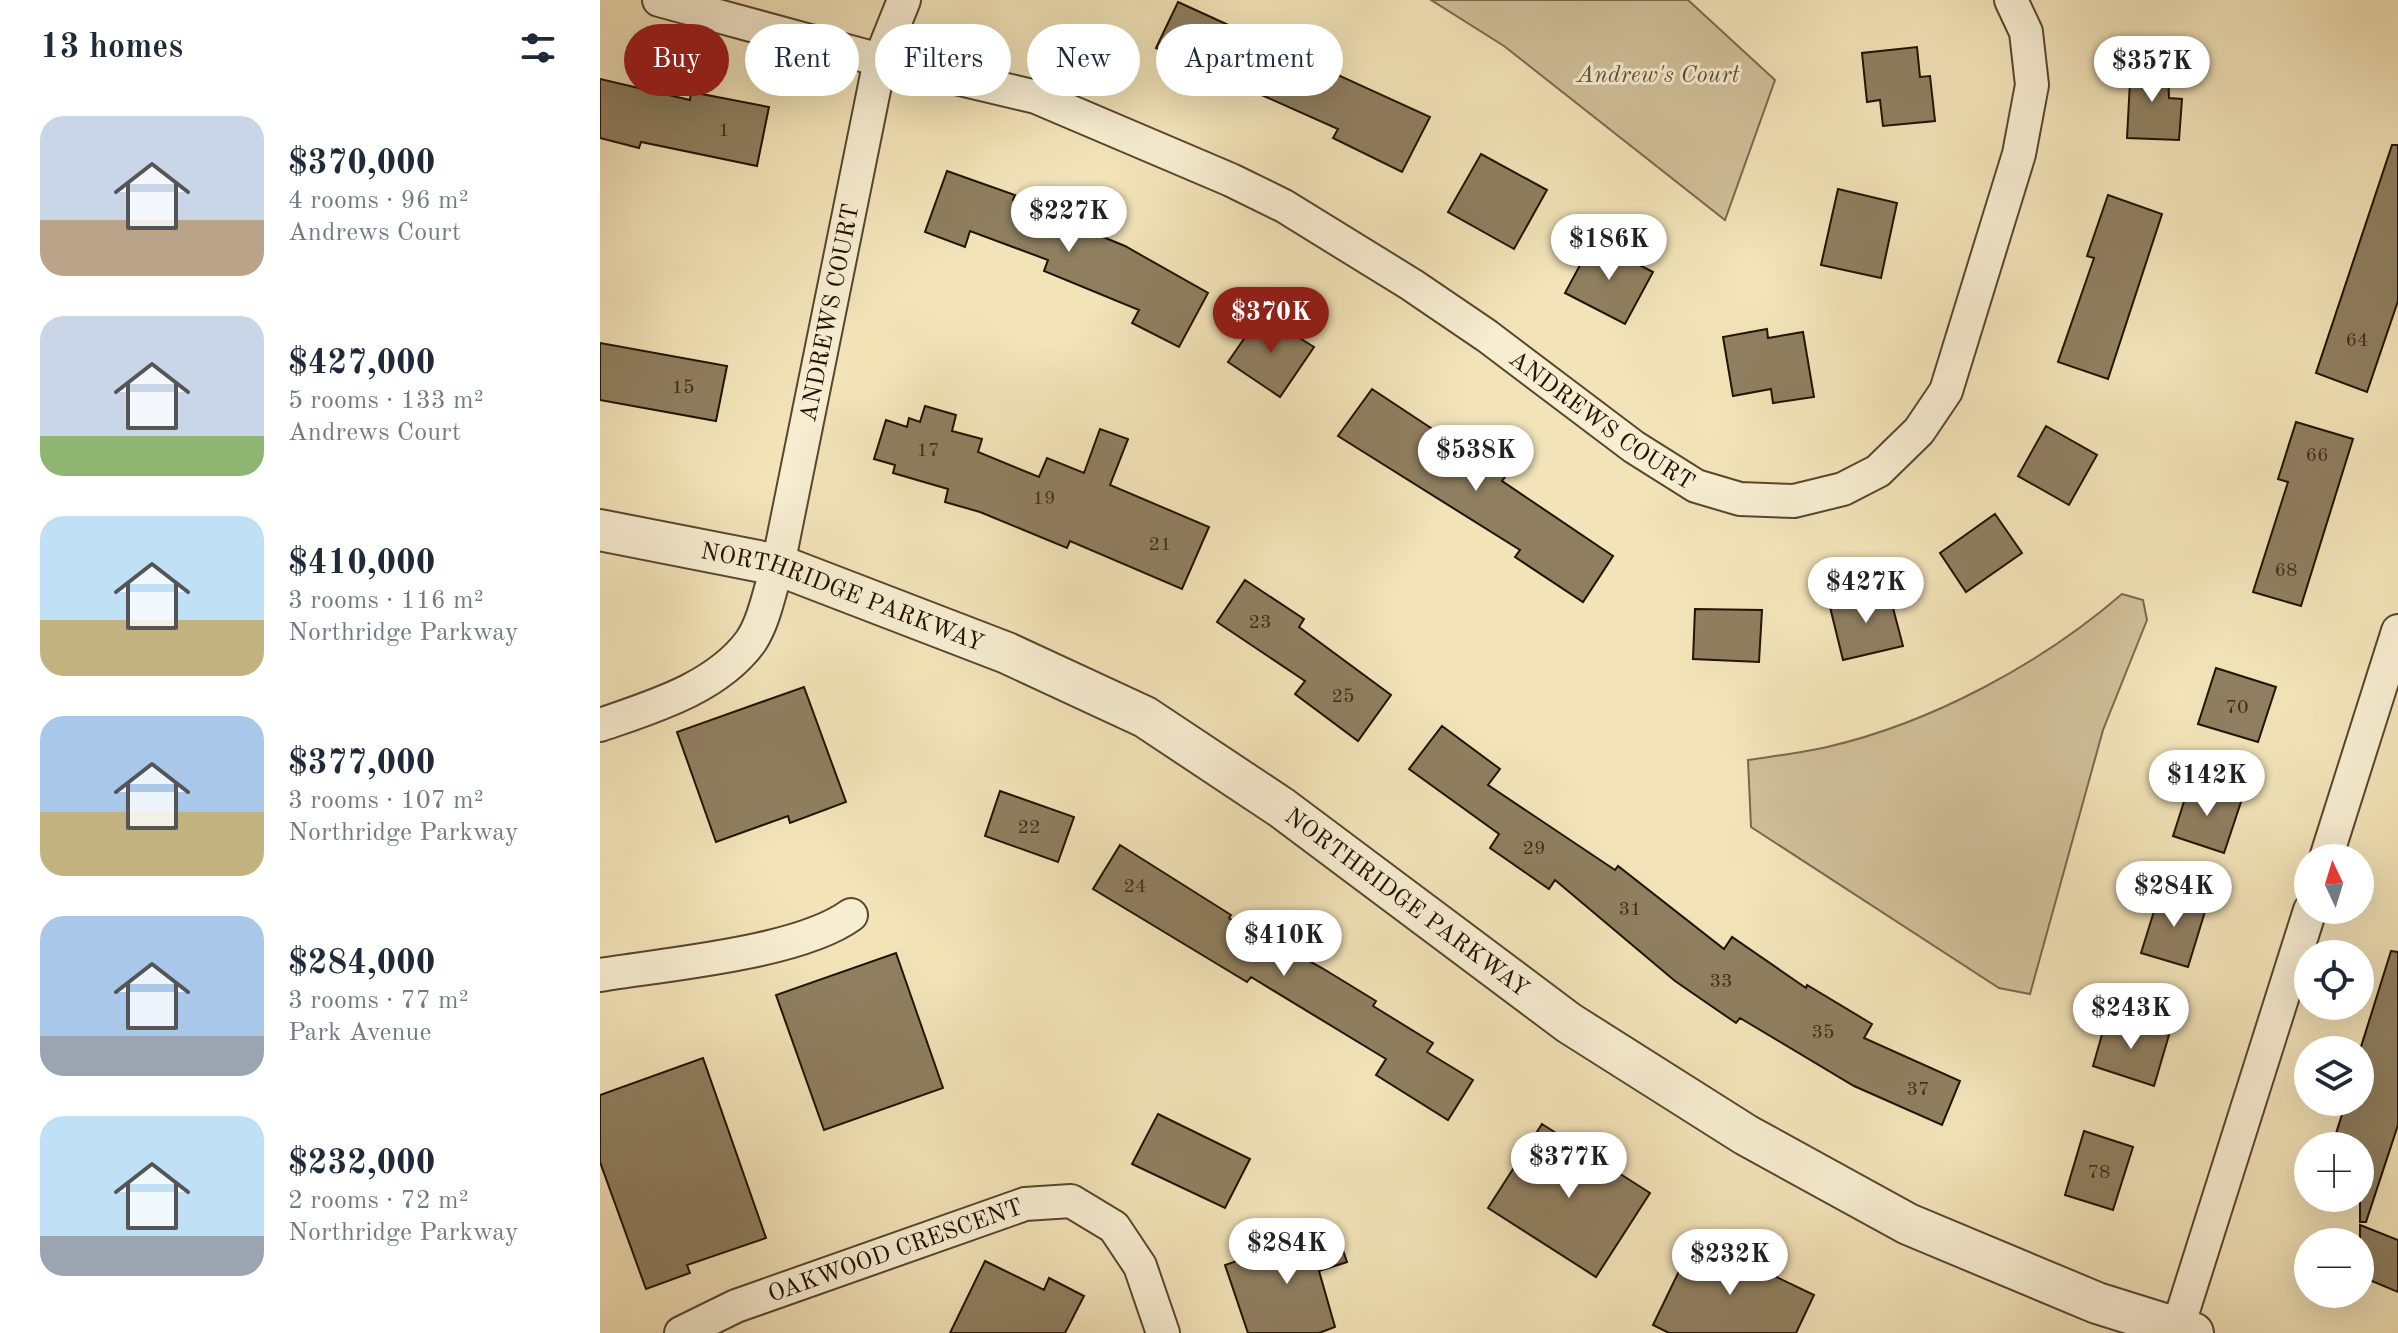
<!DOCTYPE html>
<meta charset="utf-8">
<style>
body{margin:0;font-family:"Old Standard TT",serif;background:#f2f2f3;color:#1f2937;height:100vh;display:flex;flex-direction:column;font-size:30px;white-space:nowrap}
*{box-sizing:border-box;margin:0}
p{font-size:26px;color:#747a83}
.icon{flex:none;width:44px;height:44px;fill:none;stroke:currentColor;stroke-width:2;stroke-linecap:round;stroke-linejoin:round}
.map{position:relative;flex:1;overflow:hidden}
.side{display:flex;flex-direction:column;background:#fff;width:600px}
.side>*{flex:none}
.top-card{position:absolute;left:24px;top:24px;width:760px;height:72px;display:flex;gap:16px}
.needle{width:52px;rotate:356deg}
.tools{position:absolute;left:1694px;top:844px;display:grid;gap:16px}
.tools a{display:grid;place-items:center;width:80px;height:80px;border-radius:50%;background:#fff;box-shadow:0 8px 32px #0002;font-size:40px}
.price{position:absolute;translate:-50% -68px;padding:0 18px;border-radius:28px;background:#fff;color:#222;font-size:26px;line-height:52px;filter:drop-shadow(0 2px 4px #0008)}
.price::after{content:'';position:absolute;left:50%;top:48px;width:24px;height:18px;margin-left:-12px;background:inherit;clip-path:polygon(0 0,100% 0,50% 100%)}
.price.on{background:#8f2418;color:#fff}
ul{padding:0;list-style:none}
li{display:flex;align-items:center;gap:24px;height:200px;padding:0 40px}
li span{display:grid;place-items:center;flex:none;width:224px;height:160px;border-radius:24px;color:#555}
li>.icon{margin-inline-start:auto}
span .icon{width:96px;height:96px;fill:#fffc;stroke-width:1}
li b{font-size:34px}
h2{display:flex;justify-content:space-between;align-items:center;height:96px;padding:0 40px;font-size:34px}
.chip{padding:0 28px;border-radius:36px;background:#fff;box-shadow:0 8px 32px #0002;font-size:28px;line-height:72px}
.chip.on{background:#8f2418;color:#fff}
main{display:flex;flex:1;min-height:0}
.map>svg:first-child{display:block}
.green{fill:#cfbf99;stroke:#7a684d;stroke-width:2}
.building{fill:#8f7f60;stroke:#241201;stroke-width:2}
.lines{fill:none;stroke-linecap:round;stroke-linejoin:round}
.minor-casing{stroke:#58462f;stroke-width:36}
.tertiary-casing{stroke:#58462f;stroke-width:44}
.minor{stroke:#f7edd1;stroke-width:32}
.tertiary{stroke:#f7edd1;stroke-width:40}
.labels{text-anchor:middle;stroke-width:6;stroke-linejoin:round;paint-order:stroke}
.number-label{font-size:20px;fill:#3f2d19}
.park-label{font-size:24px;font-style:italic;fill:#604f36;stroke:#f7edd1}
.street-label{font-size:24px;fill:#241201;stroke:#f7edd1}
</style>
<main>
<section class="side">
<h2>13 homes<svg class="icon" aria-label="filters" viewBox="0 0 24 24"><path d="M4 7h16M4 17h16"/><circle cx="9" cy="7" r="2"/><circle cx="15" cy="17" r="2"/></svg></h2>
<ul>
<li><span style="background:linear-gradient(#c9d6e8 65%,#b9a48a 0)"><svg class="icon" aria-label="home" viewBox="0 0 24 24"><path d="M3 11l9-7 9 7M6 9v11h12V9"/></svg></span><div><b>$370,000</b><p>4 rooms · 96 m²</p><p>Andrews Court</p></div></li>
<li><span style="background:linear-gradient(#c9d6e8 75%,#8fb573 0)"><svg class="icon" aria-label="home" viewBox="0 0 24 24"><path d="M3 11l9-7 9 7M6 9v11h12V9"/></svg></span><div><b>$427,000</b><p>5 rooms · 133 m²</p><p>Andrews Court</p></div></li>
<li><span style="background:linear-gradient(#bfe0f5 65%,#c2b280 0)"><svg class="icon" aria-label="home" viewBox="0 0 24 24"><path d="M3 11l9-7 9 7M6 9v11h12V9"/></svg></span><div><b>$410,000</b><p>3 rooms · 116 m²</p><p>Northridge Parkway</p></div></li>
<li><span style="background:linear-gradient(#a9c7e8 60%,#c2b280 0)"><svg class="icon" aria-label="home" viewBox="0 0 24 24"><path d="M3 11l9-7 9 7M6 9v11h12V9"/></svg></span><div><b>$377,000</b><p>3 rooms · 107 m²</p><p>Northridge Parkway</p></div></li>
<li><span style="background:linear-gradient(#a9c7e8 75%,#9aa5b1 0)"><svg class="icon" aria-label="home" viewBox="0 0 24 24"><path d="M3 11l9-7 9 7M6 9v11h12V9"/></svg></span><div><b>$284,000</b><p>3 rooms · 77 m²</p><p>Park Avenue</p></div></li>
<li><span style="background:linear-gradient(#bfe0f5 75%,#9aa5b1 0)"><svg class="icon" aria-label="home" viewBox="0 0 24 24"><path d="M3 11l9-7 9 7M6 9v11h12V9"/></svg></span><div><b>$232,000</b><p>2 rooms · 72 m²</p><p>Northridge Parkway</p></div></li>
</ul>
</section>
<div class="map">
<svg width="1798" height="1333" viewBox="0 0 1798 1333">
<rect width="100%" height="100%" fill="#f2e3b8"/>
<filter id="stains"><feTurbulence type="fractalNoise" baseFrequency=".0025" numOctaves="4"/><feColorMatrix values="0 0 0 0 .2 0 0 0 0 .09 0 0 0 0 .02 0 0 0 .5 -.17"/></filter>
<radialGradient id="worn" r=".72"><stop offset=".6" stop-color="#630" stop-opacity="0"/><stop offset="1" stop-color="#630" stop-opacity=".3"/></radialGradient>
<path class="green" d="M 831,0 L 1088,0 L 1175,80 L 1125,220 L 904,46 Z
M 1522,594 L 1543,600 L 1547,620 L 1503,730 L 1430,994 L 1399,988 L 1151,827 L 1148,760 C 1174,756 1201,753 1227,747 C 1331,723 1441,664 1522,594 Z"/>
<path class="building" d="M 578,2 L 830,117 L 802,172 L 733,138 L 738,129 L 556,48 Z
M 1317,47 L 1320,77 L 1330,76 L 1335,121 L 1283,126 L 1280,100 L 1267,102 L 1262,53 Z
M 1531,62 L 1568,65 L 1569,98 L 1582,99 L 1579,140 L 1527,138 Z
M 0,79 L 90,100 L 91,92 L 169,107 L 157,166 L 41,142 L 39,148 L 0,138 Z
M 1792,145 L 1798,145 L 1798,301 L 1767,392 L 1716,373 Z
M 881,154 L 947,190 L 914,249 L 848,212 Z
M 347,171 L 415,195 L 413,200 L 525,246 L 608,293 L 579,347 L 532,323 L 539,310 L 444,271 L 448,260 L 370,231 L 365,247 L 325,232 Z
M 1238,189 L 1297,203 L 1281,278 L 1221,265 Z
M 1508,195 L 1562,214 L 1508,379 L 1458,362 L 1494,258 L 1487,256 Z
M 993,241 L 1053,272 L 1025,324 L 965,293 Z
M 661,314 L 714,347 L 680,397 L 628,362 Z
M 1167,329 L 1168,338 L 1203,332 L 1214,397 L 1173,403 L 1171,389 L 1133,396 L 1123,337 Z
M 0,343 L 127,366 L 116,421 L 0,400 Z
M 772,389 L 905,477 L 902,481 L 1013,556 L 983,602 L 915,557 L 920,550 L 738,436 Z
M 325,406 L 356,415 L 352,431 L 382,439 L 378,452 L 439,477 L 447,458 L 484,473 L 500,429 L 528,439 L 510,485 L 609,527 L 582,589 L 470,541 L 467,548 L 380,512 L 345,502 L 348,489 L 293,473 L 295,465 L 274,459 L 286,420 L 307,427 L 309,418 L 320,422 Z
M 1696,422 L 1753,439 L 1701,606 L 1653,592 L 1688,482 L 1678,479 Z
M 1446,426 L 1497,455 L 1469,505 L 1418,476 Z
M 1395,514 L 1422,553 L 1366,592 L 1340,553 Z
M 645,580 L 704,619 L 699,627 L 791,695 L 758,741 L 695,694 L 705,681 L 617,622 Z
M 1288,589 L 1303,646 L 1243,660 L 1229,603 Z
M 1095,609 L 1162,610 L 1159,662 L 1093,659 Z
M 1616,668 L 1676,687 L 1658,742 L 1598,724 Z
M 204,687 L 246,802 L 190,823 L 188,816 L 116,842 L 77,732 Z
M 842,726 L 900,769 L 888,785 L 1015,870 L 1018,866 L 1124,949 L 1132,937 L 1206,988 L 1207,985 L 1272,1024 L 1264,1038 L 1360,1081 L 1342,1125 L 1254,1086 L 1140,1018 L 1136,1023 L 1075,981 L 955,880 L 949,889 L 890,848 L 899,834 L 809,769 Z
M 1590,783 L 1642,799 L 1624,853 L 1573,836 Z
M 400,791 L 474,817 L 458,862 L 385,836 Z
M 520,845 L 631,915 L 629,918 L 673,950 L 678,944 L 722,968 L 776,1001 L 773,1006 L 833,1043 L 827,1052 L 873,1080 L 848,1120 L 776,1075 L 786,1059 L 651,977 L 647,982 L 493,889 Z
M 1560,892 L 1607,905 L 1588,967 L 1541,953 Z
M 1791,951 L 1798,952 L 1798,1125 L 1766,1222 L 1760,1222 L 1760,1146 L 1732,1146 L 1746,1102 L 1760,1102 L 1760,1050 Z
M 296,953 L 343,1088 L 224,1130 L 176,995 Z
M 1507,1017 L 1569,1035 L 1554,1086 L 1493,1066 Z
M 103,1058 L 166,1238 L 87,1265 L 90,1273 L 46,1289 L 0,1162 L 0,1095 Z
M 558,1114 L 650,1159 L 625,1208 L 532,1164 Z
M 942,1124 L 1050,1193 L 996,1277 L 888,1208 Z
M 1484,1131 L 1533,1147 L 1513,1210 L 1465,1195 Z
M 1760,1225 L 1798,1240 L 1798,1292 L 1760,1276 Z
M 735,1227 L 747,1262 L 719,1271 L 735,1327 L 719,1333 L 648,1333 L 625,1265 Z
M 1095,1238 L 1214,1295 L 1196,1333 L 1069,1333 L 1053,1325 Z
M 385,1261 L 444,1290 L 449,1278 L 484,1296 L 465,1333 L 350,1333 Z"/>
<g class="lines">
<g class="minor-casing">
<g id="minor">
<path id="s1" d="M 59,0 L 280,60 L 436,97 L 631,180 L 684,206 L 812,285 L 887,336 L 1034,447 L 1096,486 L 1140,499 L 1194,501 L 1243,489 L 1278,471 L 1319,431 L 1346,391 L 1419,154 L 1432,85 L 1426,32 L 1411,0"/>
<path id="s2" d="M 0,725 C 52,707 117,688 151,641 C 165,620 170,588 178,565 L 280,60 L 304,0"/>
<path d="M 1726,858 L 1798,631"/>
<path d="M 0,975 C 67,964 199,953 251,915"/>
<path id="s3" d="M 81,1333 L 136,1306 L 425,1204 L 471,1201 L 514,1227 L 540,1266 L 563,1333"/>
<path d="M 1576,1333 L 1710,910"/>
</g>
</g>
<g class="tertiary-casing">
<g id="tertiary">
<path id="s4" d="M 0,530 L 178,565 L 407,653 L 545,717 L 682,808 L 969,1023 L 1146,1135 L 1308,1224 L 1497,1303 L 1593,1333"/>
</g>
</g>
<use href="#minor" class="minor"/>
<use href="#tertiary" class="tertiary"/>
</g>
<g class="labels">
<g class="number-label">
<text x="124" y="136">1</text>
<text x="1757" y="346">64</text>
<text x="83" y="393">15</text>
<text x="328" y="456">17</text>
<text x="1717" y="461">66</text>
<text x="444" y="504">19</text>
<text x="560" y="550">21</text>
<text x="1686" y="576">68</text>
<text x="660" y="628">23</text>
<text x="743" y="702">25</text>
<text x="1637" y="713">70</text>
<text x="429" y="833">22</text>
<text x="934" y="854">29</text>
<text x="535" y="892">24</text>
<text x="1030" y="915">31</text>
<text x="1121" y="987">33</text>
<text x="1223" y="1038">35</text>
<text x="1318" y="1095">37</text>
<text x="1499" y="1178">78</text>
</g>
<g class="park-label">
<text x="1058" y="82">Andrew's Court</text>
</g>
<g class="street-label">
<text dy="8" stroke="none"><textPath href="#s2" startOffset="514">ANDREWS COURT</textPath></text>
<text dy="8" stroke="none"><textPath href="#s1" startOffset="1044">ANDREWS COURT</textPath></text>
<text dy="8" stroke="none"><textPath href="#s4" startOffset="252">NORTHRIDGE PARKWAY</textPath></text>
<text dy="8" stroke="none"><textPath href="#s4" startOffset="900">NORTHRIDGE PARKWAY</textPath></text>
<text dy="8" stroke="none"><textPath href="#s3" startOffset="230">OAKWOOD CRESCENT</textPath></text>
</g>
</g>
<rect width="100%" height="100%" filter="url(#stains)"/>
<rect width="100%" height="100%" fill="url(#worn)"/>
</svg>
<div class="tools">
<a><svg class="needle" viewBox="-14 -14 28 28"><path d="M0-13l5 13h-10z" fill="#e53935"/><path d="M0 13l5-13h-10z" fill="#747a83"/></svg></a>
<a><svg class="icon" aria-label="locate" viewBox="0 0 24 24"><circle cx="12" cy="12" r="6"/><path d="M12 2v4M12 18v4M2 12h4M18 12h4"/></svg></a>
<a><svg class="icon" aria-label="layers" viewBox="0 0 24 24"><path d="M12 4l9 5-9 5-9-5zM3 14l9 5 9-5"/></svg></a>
<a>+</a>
<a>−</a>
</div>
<b class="price" style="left:1552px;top:104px">$357K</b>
<b class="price" style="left:469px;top:254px">$227K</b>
<b class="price" style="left:1009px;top:282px">$186K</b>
<b class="price on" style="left:671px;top:355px">$370K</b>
<b class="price" style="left:876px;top:493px">$538K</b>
<b class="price" style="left:1266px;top:625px">$427K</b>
<b class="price" style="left:1607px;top:818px">$142K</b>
<b class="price" style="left:1574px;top:929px">$284K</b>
<b class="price" style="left:684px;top:978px">$410K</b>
<b class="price" style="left:1531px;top:1051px">$243K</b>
<b class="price" style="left:969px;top:1200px">$377K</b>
<b class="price" style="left:687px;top:1286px">$284K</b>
<b class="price" style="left:1130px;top:1297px">$232K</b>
<div class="top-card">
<a class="chip on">Buy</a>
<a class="chip">Rent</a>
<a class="chip">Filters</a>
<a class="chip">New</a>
<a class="chip">Apartment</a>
</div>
</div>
</main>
